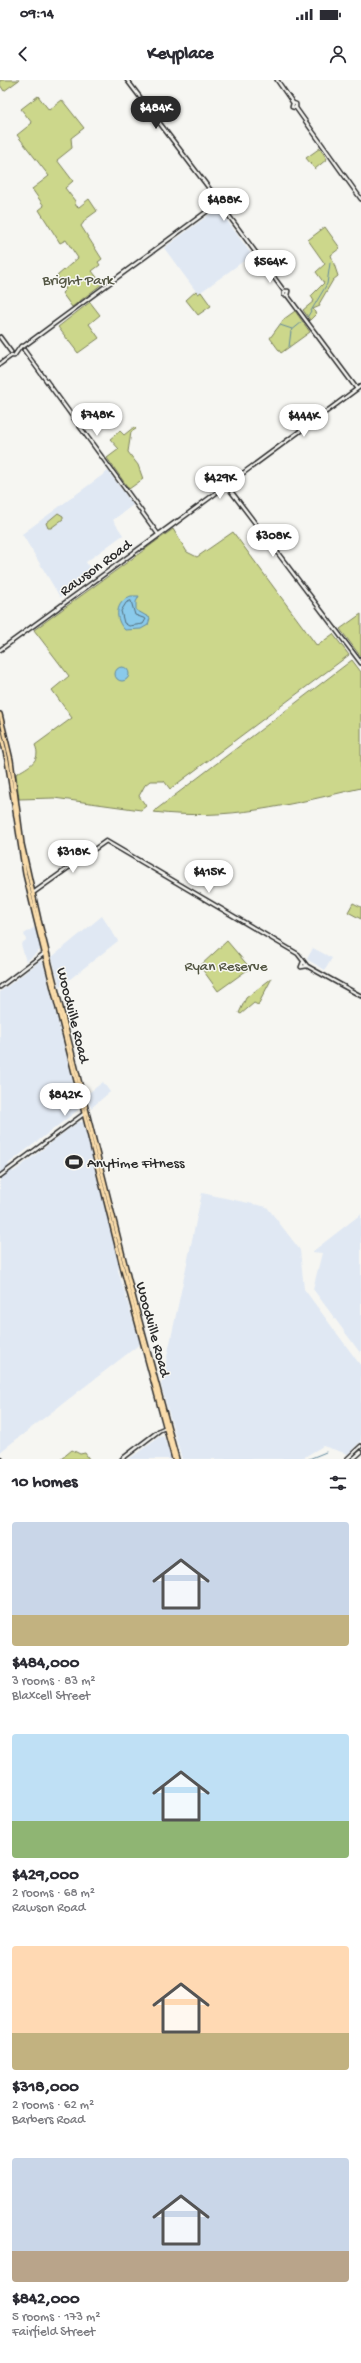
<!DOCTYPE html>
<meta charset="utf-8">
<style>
body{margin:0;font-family:"Gochi Hand",sans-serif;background:#f7f7f7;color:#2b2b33;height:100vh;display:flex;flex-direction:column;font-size:15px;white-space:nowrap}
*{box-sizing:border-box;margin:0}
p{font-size:13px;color:#7c7c81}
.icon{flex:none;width:22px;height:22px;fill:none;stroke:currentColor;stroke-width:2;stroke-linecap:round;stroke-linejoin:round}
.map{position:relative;height:1379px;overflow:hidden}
.sheet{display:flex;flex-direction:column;background:#fff;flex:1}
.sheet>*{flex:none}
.price{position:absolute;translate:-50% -34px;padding:0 9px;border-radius:14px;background:#fff;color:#222;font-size:13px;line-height:26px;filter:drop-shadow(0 1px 2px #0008)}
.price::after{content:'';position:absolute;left:50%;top:24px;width:12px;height:9px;margin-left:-6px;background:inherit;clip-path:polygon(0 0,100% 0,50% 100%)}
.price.current{background:#2b2b2b;color:#fff}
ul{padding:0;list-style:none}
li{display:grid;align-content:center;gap:8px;height:212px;padding:0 12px}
li span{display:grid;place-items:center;height:124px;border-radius:4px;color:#555}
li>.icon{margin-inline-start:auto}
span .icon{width:72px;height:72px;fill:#fffc;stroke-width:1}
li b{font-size:17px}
h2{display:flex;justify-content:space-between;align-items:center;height:48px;padding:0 12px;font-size:17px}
.status{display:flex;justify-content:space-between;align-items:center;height:28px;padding:0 20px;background:#fff;direction:ltr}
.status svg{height:11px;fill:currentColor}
header{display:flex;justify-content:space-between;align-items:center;height:52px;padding:0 12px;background:#fff;font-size:18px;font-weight:700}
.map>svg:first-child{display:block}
.built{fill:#e0e8f3}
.green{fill:#ccd78b;stroke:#7c815b}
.water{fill:#8acaeb;stroke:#648a9e}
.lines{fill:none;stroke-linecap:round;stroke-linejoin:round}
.shore{stroke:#516b78;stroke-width:1}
.stream{stroke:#648a9e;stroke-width:1}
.secondary-casing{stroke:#2b2b2b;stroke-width:5.5}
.primary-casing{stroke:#2b2b2b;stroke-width:6}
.secondary{stroke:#f6f6f2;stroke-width:2.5}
.primary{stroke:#fbddab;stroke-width:3}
.labels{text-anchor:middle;stroke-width:3;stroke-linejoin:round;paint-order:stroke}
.park-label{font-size:15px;fill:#535643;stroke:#f6f6f2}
.street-label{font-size:15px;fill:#2b2b2b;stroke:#f6f6f2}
.poi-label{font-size:15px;fill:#2b2b2b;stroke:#f6f6f2;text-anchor:start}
</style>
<div class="status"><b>09:14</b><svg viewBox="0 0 49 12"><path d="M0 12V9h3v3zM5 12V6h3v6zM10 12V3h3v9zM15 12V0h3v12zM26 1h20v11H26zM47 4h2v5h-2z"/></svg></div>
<header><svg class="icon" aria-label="back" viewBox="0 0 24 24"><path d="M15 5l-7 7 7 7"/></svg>Keyplace<svg class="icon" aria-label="person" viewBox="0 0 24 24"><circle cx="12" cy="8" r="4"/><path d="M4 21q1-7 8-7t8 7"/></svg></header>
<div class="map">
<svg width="361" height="1379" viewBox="0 0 361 1379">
<rect width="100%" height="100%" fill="#f6f6f2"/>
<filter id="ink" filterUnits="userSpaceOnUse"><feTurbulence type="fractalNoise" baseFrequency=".025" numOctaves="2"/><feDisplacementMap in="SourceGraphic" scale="8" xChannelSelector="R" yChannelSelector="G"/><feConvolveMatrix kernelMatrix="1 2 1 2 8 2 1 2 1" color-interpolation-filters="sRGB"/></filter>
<g filter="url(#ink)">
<path class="built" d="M 218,128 L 252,175 L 198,214 L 164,168 Z
M 108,391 L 133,425 L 113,440 L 123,455 L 86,482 L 93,494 L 60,517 L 22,454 Z
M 102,836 L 118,861 L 60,907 L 52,877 Z
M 35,847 L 41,869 L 26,882 L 21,864 L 26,860 L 24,854 Z
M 313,868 L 332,878 L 325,890 L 308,880 L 307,879 Z
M 40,881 L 43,883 L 71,994 L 78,1030 L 8,1084 L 13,1092 L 78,1042 L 83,1042 L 119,1186 L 118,1190 L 140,1264 L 0,1372 L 0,912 Z
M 103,1002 L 110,1012 L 91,1028 L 86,1015 Z
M 202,1113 L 267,1127 L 300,1170 L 304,1209 L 361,1286 L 361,1361 L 348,1374 L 323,1366 L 301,1379 L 182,1379 L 161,1305 Z
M 361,1134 L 361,1274 L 313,1209 L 322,1173 L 312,1172 Z
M 160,1356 L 164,1357 L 171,1379 L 129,1379 Z"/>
<path class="green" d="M 0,0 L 19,0 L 4,11 L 0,5 Z
M 38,16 L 49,30 L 62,20 L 84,48 L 71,58 L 72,68 L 57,80 L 73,101 L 65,108 L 75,121 L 76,126 L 79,127 L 89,119 L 97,131 L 86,139 L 81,146 L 102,179 L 98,182 L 100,185 L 92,191 L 102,204 L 72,227 L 62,213 L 66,209 L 57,196 L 78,178 L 66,160 L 60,163 L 39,130 L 44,126 L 32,109 L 49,96 L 17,55 L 32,43 L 21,29 Z
M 320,68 L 327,79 L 315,89 L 306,78 Z
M 325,147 L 340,168 L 331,175 L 338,196 L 333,200 L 319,224 L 320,226 L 313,229 L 316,234 L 310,240 L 303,230 L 314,221 L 311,216 L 324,203 L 316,192 L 325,184 L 308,160 Z
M 196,211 L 198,214 L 201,212 L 211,226 L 198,235 L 186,220 Z
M 90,222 L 100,235 L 89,244 L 99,258 L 78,273 L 58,247 Z
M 295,231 L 310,252 L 281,273 L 270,258 L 284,239 Z
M 134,347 L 136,349 L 131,352 L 128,372 L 138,385 L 143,399 L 129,409 L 107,378 L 119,369 L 110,359 L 120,351 L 124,355 Z
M 58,433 L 63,436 L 63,439 L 51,448 L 48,448 L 46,443 Z
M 173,449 L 187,472 L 197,477 L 233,452 L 317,566 L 333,554 L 349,575 L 170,709 L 164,701 L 150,701 L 145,705 L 139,716 L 146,726 L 141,730 L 54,718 L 19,719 L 16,694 C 29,686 42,681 35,665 L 72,638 L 52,610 L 69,596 L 34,550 Z
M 361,534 L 361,577 L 340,549 Z
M 352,580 L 361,592 L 361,708 C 287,725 230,741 153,732 Z
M 353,823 L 361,827 L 361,839 L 348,832 Z
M 227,861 L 250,888 L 218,911 L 200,886 Z
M 272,898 L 258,925 L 254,923 L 241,934 L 239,933 L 246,918 Z
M 72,1370 L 80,1374 L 85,1373 L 89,1379 L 61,1379 Z"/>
<path class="water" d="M 131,516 L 139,516 L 136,522 L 136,530 L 150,538 L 148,545 L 141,549 L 125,550 C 114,539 115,522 131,516 Z
M115 594a7 7 0 1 1 14 0a7 7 0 1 1-14 0Z"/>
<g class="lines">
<path class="shore" d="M 131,521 L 135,535 L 146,539 L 143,544 L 129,546 L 124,543 L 121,531 L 126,523 Z"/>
<path class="stream" d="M 308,236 L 327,204 L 330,183
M 280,245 L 292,249
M 289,267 L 291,251 L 302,242
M 309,1379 L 326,1372"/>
<g class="secondary-casing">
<path id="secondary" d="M 127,0 L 218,120
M 277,0 L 293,23 L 296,24 L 296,28
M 293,23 L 292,27 L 296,28
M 296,28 L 361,119
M 218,120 L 221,121 L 221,125
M 221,125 L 284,211
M 284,211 L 284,215 L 287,215 L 357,309
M 284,211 L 288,211 L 287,215
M 0,257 L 11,272
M 24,270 L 158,454
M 0,284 L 11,276 L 14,276 L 21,266 L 24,266 L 217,124
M 227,406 L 361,583
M 143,467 L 361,306
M 0,570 L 177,441
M 0,570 L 58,528
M 33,813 L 106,761 L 298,874 L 307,886 L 361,916
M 303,882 L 301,887 L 307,886
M 0,907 L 46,872
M 0,1096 L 85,1033
M 0,1378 L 1,1379
M 122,1379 L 160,1350 L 167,1347
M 347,1379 L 361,1366
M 353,1379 L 361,1372"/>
</g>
<g class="primary-casing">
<path id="primary" d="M 0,634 L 11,680 L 22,764 L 39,840 L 130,1204 L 177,1379
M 0,651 L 7,680 L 25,794 L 35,836 L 123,1190 L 174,1379"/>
</g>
<use href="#secondary" class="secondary"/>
<use href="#primary" class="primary"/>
</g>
</g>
<defs>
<g id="stadium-bare" transform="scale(1.38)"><path d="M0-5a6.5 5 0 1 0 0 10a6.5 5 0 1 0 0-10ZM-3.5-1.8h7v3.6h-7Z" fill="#2b2b2b" stroke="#f6f6f2" stroke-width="2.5" paint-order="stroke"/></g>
</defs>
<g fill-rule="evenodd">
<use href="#stadium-bare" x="74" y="1082"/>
</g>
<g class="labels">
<g class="park-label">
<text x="78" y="204">Bright Park</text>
<text x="226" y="890">Ryan Reserve</text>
</g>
<g class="street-label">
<text transform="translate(95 487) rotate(-36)" y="5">Rawson Road</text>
<text transform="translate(74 935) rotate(76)" y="5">Woodville Road</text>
<text transform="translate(154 1249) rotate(75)" y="5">Woodville Road</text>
</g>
<g class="poi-label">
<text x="87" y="1087">Anytime Fitness</text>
</g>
</g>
</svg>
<b class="price current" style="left:156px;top:50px">$484K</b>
<b class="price" style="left:224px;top:142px">$488K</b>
<b class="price" style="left:270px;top:204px">$564K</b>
<b class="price" style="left:97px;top:357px">$748K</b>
<b class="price" style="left:304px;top:358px">$444K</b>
<b class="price" style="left:220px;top:420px">$429K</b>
<b class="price" style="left:273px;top:478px">$308K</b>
<b class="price" style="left:73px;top:794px">$318K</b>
<b class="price" style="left:209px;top:814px">$415K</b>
<b class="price" style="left:65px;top:1037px">$842K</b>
</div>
<section class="sheet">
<h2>10 homes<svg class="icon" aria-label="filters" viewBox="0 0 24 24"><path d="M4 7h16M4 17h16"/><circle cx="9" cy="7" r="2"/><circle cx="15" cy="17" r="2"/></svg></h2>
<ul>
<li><span style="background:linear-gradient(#c9d6e8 75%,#c2b280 0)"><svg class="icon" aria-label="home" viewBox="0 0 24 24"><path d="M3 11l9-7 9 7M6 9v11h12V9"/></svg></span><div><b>$484,000</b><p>3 rooms · 83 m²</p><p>Blaxcell Street</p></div></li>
<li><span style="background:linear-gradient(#bfe0f5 70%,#8fb573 0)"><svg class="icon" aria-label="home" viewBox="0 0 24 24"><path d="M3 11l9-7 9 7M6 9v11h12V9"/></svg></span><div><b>$429,000</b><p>2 rooms · 68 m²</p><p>Rawson Road</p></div></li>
<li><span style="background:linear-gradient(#ffd9b3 70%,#c2b280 0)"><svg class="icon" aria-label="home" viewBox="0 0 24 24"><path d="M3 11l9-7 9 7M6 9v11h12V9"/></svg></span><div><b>$318,000</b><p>2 rooms · 62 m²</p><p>Barbers Road</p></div></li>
<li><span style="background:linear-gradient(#c9d6e8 75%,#b9a48a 0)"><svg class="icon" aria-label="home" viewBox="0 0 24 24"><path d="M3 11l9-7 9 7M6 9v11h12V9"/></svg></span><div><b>$842,000</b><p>5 rooms · 173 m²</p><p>Fairfield Street</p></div></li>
</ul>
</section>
